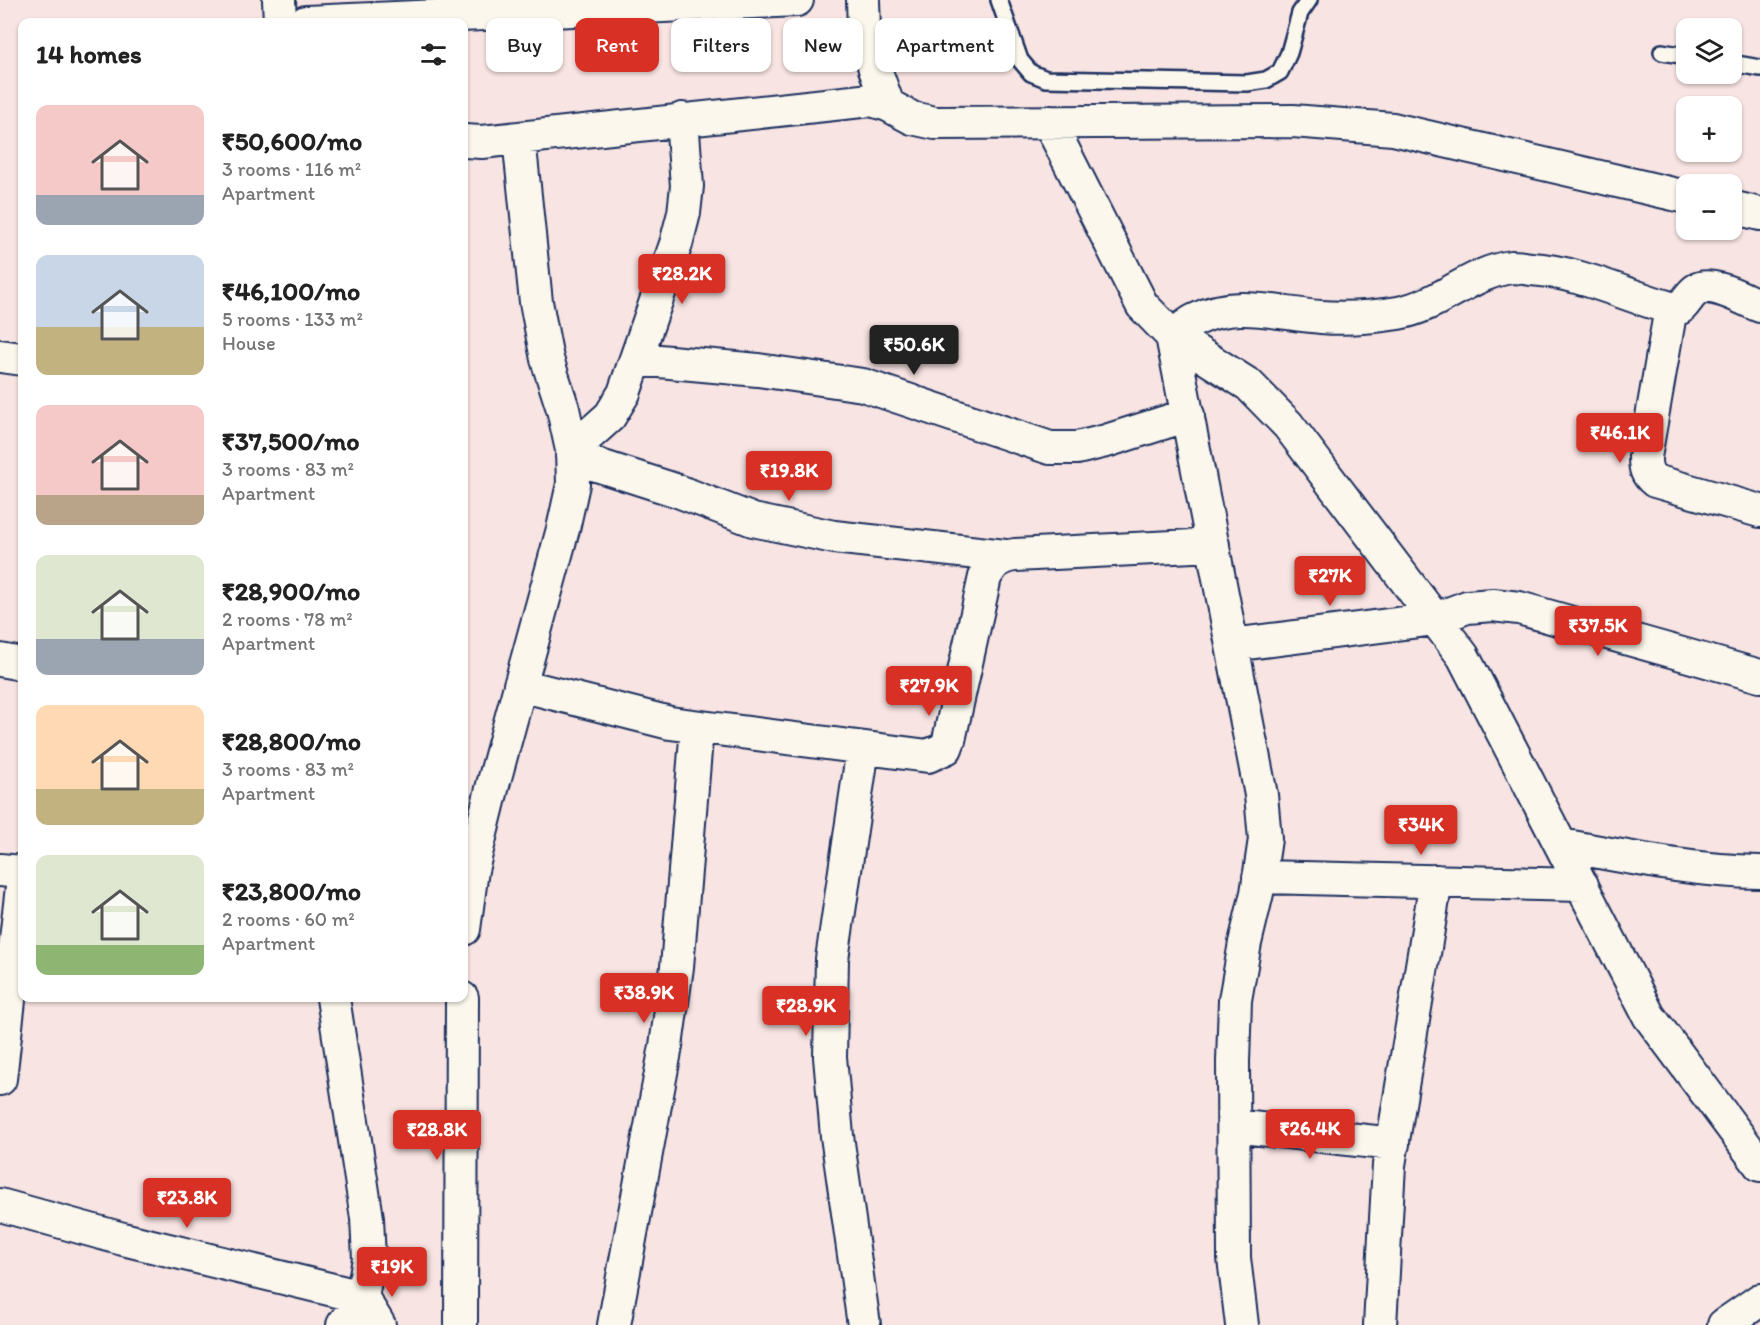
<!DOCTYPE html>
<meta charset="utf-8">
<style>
body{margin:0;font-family:Itim,sans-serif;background:#f2f2f2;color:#222;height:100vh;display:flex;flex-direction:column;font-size:22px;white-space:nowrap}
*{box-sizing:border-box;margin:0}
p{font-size:20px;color:#767676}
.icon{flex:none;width:33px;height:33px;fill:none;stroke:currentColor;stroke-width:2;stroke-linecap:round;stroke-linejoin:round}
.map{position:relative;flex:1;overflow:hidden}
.panel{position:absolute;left:18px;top:18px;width:450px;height:984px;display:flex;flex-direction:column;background:#fff;border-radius:12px;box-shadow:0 2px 4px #0004}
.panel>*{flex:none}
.top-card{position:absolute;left:486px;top:18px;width:570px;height:54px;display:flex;gap:12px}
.tools{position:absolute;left:1676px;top:18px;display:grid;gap:12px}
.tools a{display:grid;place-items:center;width:66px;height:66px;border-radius:12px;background:#fff;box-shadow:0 2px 4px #0004;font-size:30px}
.price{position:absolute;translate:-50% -51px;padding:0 14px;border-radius:6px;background:#d93025;color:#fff;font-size:20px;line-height:39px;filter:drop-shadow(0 2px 3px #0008)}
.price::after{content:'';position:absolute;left:50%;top:36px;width:18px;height:14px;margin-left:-9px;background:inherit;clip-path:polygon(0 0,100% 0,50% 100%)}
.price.active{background:#222;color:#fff}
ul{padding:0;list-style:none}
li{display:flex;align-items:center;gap:18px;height:150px;padding:0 18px}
li span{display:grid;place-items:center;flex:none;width:168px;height:120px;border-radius:12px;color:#555}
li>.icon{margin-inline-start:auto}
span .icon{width:72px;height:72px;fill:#fffc;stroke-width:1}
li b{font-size:26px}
h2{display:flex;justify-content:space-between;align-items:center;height:72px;padding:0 18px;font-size:26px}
.pill{padding:0 21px;border-radius:12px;background:#fff;box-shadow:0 2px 4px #0004;font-size:21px;line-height:54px}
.pill.active{background:#d93025;color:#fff}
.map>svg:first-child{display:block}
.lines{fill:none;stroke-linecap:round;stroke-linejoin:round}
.service-casing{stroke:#1b2f5e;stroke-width:20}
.minor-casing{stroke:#1b2f5e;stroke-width:36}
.service{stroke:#fbf7ec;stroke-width:15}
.minor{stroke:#fbf7ec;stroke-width:32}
</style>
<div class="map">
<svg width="1760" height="1325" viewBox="0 0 1760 1325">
<rect width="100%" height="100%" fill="#f8e4e2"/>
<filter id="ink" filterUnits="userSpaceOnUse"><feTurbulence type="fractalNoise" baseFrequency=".0167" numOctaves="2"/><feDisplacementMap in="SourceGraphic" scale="12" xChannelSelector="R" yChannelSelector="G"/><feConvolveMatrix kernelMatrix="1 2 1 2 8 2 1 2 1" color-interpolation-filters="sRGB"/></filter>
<g filter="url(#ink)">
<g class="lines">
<g class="service-casing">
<path id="service" d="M 999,0 L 1020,60 L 1031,73 L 1046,79 L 1247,83 L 1266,80 L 1280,72 L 1289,53 L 1300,13 L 1309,0
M 1662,52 L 1686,56
M 1731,63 L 1760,68"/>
</g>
<g class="minor-casing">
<path id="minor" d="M 279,0 L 280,22
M 863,0 L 864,30 L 875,69 L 888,105
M 306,22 L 797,0
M 1049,122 L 1142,305 L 1172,336 L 1249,385 L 1288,425 L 1463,656 L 1649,1016 L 1760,1165
M 464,141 L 482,142 L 871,100 L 888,105 L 912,118 L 935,123 L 1293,121 L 1393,129 L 1686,197
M 1731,207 L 1760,214
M 1671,308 L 1645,457 C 1645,468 1646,474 1655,481 L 1760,511
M 0,356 L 22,359
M 637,359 L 758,370 L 863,385 L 1050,448 L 1077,448 L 1106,441 L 1188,415
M 572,450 L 610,416 L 624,393 L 676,244 L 684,213 L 687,186 L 682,119
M 572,457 L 678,491 L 753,520 L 834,537 L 1005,556
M 1232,645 L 1435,619 L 1467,607 L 1493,605 L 1519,608 L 1760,676
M 0,660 L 22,664
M 520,685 L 670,723 L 928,756 L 946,748 L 949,740 L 985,577 C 993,563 999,557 1015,555 L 1213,545
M 863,748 L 832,959 L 830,1057 L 837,1136 L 864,1325
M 1561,845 C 1627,857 1693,871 1760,872
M 0,870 L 22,872
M 1259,877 L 1582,885
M 464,929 L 472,870 L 493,785 L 563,529 L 573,484 L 572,450 L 563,409 L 547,359 L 536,302 L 519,138
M 333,998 L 367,1218 L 369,1259 L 362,1297 L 343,1325
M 0,1079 L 22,887
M 1234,1126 L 1393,1144
M 0,1205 L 123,1239 L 362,1297 L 379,1325
M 461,1325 L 462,998
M 614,1325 L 666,1046 L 677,967 L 697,727
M 1242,1325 L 1234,1258 L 1233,1062 L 1235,1000 L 1245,943 L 1257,893 L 1265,839 L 1261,795 L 1172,336 C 1180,331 1187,324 1195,320 C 1235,299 1278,314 1321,317 C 1346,319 1373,317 1398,313 C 1439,306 1471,272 1512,267 C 1518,267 1525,268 1531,269 C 1580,272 1624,295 1671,308 L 1680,308 C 1686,303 1690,294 1696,290 C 1711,280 1745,300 1760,306
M 1380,1325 L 1389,1165 L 1436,881
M 1724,1325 L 1760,1300"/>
</g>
<use href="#service" class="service"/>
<use href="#minor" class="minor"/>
</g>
</g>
</svg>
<div class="tools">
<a><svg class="icon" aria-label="layers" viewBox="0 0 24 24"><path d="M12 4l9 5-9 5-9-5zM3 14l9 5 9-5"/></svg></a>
<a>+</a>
<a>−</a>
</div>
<b class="price" style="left:682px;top:305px">₹28.2K</b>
<b class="price active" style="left:914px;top:376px">₹50.6K</b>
<b class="price" style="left:1620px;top:464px">₹46.1K</b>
<b class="price" style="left:789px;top:502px">₹19.8K</b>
<b class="price" style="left:1330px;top:607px">₹27K</b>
<b class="price" style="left:1598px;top:657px">₹37.5K</b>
<b class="price" style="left:929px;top:717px">₹27.9K</b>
<b class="price" style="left:1421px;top:856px">₹34K</b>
<b class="price" style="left:644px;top:1024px">₹38.9K</b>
<b class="price" style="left:806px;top:1037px">₹28.9K</b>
<b class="price" style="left:1310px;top:1160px">₹26.4K</b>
<b class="price" style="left:437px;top:1161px">₹28.8K</b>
<b class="price" style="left:187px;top:1229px">₹23.8K</b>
<b class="price" style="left:392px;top:1298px">₹19K</b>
<div class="top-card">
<a class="pill">Buy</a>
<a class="pill active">Rent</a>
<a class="pill">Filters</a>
<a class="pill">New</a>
<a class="pill">Apartment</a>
</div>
<section class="panel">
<h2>14 homes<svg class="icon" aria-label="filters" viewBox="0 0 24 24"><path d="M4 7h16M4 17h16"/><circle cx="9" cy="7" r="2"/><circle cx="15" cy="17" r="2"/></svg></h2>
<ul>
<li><span style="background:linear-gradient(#f6c9c9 75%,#9aa5b1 0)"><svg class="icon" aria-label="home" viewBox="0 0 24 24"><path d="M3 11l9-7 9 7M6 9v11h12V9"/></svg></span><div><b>₹50,600/mo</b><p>3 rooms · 116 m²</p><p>Apartment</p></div></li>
<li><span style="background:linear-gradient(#c9d6e8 60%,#c2b280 0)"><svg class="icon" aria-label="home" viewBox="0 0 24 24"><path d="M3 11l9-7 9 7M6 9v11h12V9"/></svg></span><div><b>₹46,100/mo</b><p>5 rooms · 133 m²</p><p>House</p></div></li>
<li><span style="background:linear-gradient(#f6c9c9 75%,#b9a48a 0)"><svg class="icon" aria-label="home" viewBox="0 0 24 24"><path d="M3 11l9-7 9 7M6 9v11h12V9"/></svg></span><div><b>₹37,500/mo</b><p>3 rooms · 83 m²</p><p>Apartment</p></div></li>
<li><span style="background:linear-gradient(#dfe7d0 70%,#9aa5b1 0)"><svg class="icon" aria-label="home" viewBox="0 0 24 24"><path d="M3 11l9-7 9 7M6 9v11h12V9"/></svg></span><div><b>₹28,900/mo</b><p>2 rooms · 78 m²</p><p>Apartment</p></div></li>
<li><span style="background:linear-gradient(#ffd9b3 70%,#c2b280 0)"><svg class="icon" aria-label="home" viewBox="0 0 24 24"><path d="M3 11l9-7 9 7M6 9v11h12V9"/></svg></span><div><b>₹28,800/mo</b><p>3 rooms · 83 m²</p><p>Apartment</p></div></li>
<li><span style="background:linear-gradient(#dfe7d0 75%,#8fb573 0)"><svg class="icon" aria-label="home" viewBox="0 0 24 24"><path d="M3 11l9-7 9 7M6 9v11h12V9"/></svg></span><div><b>₹23,800/mo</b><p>2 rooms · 60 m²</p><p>Apartment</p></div></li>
</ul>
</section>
</div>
